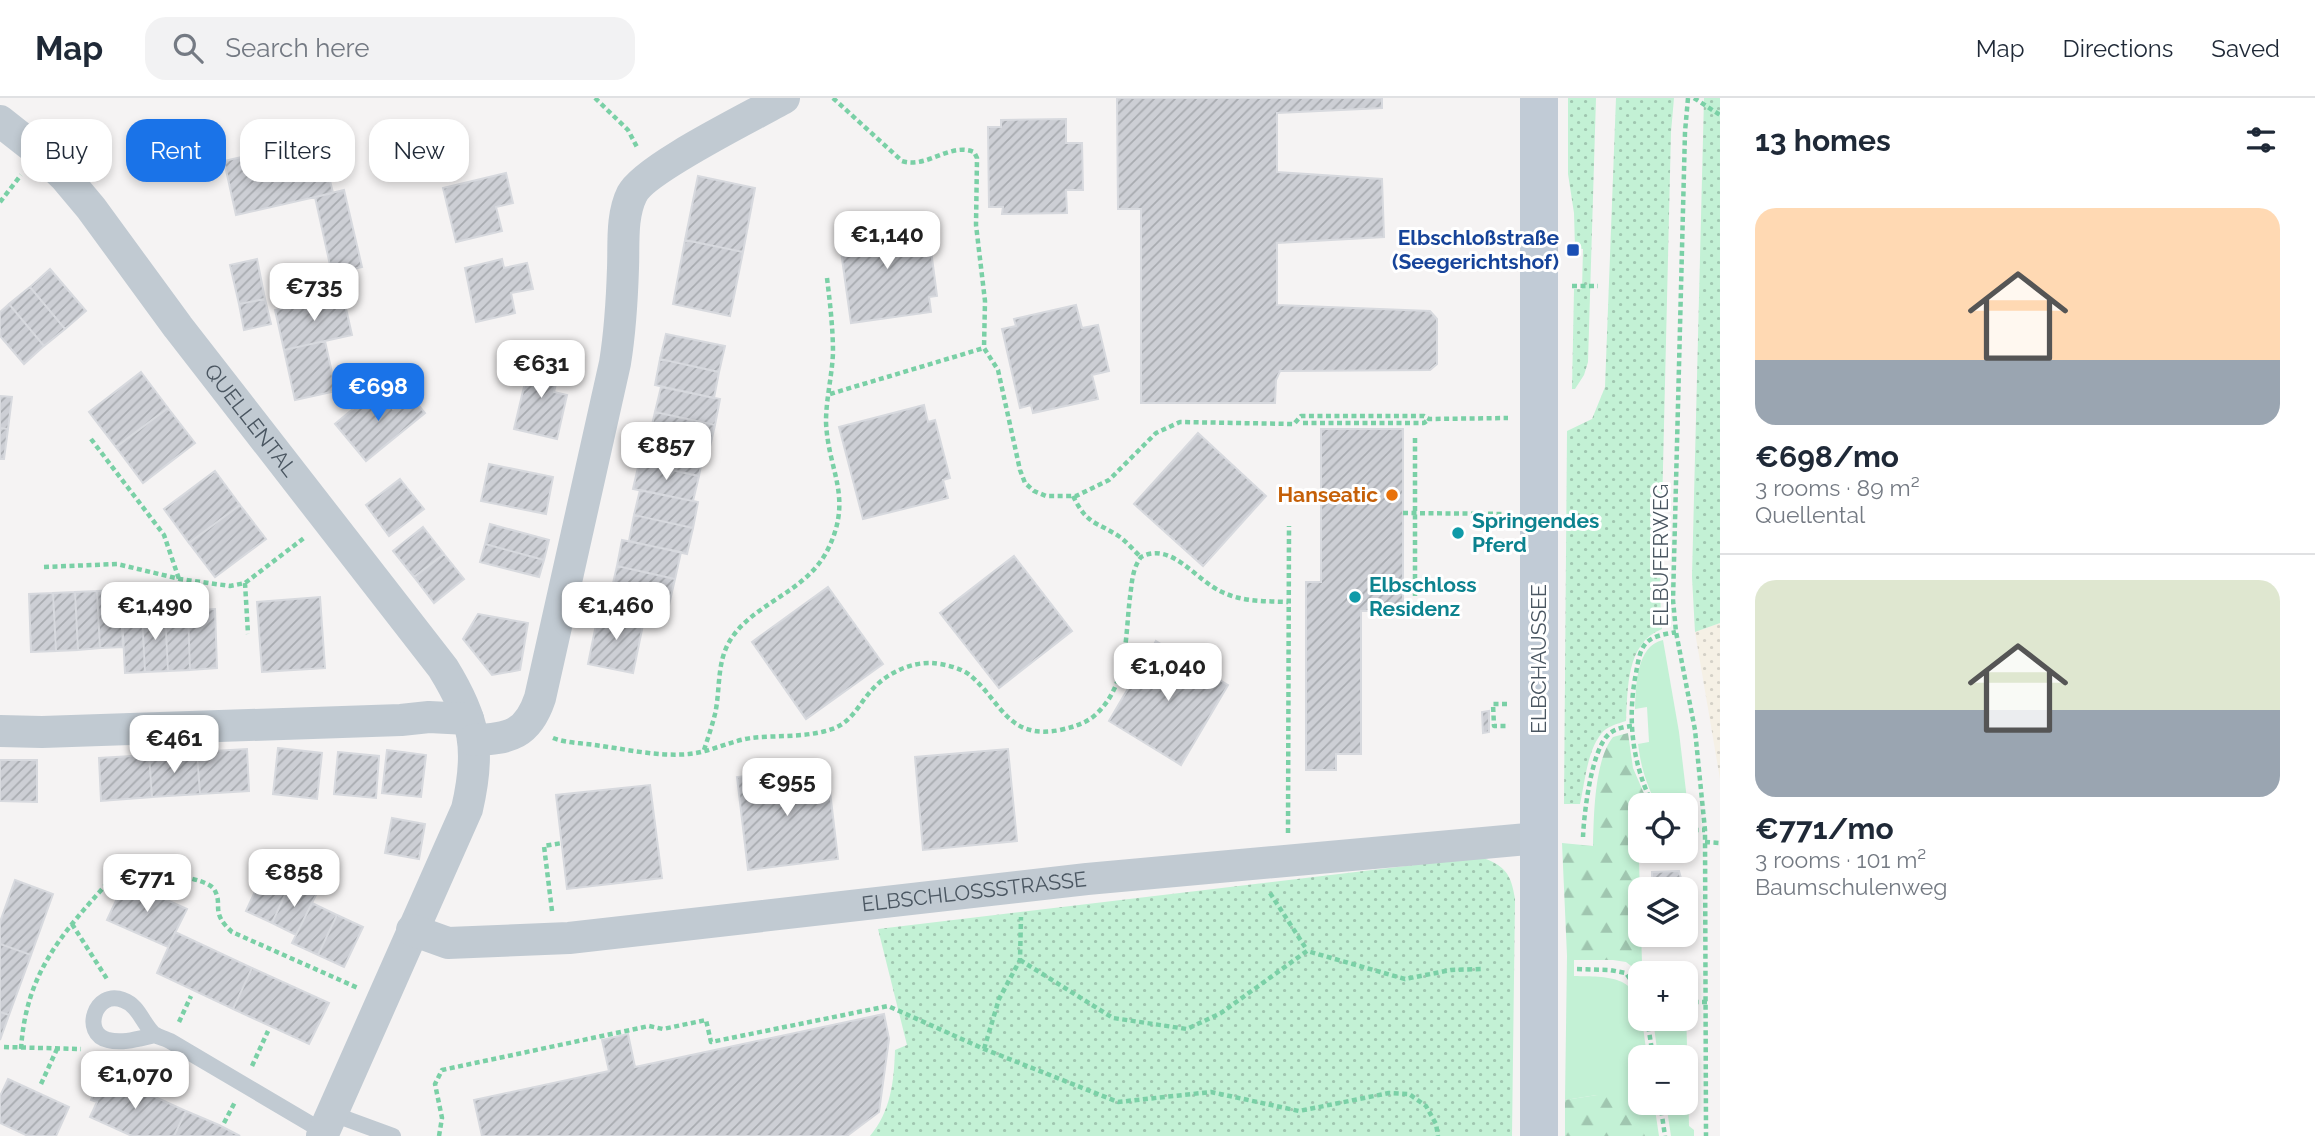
<!DOCTYPE html>
<meta charset="utf-8">
<style>
body{margin:0;font-family:Raleway,sans-serif;background:#f2f2f3;color:#1f2937;height:100vh;display:flex;flex-direction:column;font-size:26px;white-space:nowrap}
*{box-sizing:border-box;margin:0}
p{font-size:23px;color:#747a83}
.icon{flex:none;width:38px;height:38px;fill:none;stroke:currentColor;stroke-width:2;stroke-linecap:round;stroke-linejoin:round}
.map{position:relative;flex:1;overflow:hidden}
.drawer{display:flex;flex-direction:column;background:#fff;width:595px}
.drawer>*{flex:none}
.top-card{position:absolute;left:21px;top:21px;width:665px;height:63px;display:flex;gap:14px}
.fabs{position:absolute;left:1628px;top:695px;display:grid;gap:14px}
.fabs a{display:grid;place-items:center;width:70px;height:70px;border-radius:14px;background:#fff;box-shadow:0 4px 10px #0003;font-size:35px}
.price{position:absolute;translate:-50% -60px;padding:0 16px;border-radius:14px;background:#fff;color:#222;font-size:23px;line-height:46px;filter:drop-shadow(0 2px 4px #0008)}
.price::after{content:'';position:absolute;left:50%;top:42px;width:21px;height:16px;margin-left:-10px;background:inherit;clip-path:polygon(0 0,100% 0,50% 100%)}
.price.on{background:#1a73e8;color:#fff}
ul{padding:0;list-style:none}
li{display:grid;align-content:center;gap:14px;height:371px;padding:0 35px}
li+li{border-top:2px solid #e0e1e3}
li span{display:grid;place-items:center;height:217px;border-radius:21px;color:#555}
li>.icon{margin-inline-start:auto}
span .icon{width:126px;height:126px;fill:#fffc;stroke-width:1}
li b{font-size:30px}
h2{display:flex;justify-content:space-between;align-items:center;height:84px;padding:0 35px;font-size:30px}
.pill{padding:0 24px;border-radius:21px;background:#fff;box-shadow:0 4px 10px #0003;font-size:24px;line-height:63px}
.pill.on{background:#1a73e8;color:#fff}
header{display:flex;align-items:center;gap:42px;box-sizing:border-box;height:98px;padding:0 35px;background:#fff;border-bottom:2px solid #e0e1e3}
header strong{font-size:33px}
nav{display:flex;gap:38px;margin-inline-start:auto;font-size:24px}
.search{width:490px;height:63px;background:#f2f2f3;display:flex;align-items:center;gap:18px;box-sizing:border-box;padding:0 24px;border-radius:21px;color:#747a83;font-size:26px}
main{display:flex;flex:1;min-height:0}
.map>svg:first-child{display:block}
.green{fill:#c3f1d5}
.forest{fill:url(#forest-firs)}
.sand{fill:url(#sand-dots)}
.park{fill:url(#park-dots)}
.building{fill:url(#building-hatch);stroke:#d7d9de;stroke-width:2}
.lines{fill:none;stroke-linecap:round;stroke-linejoin:round}
.path{stroke:#7ad0a6;stroke-width:4.5;stroke-dasharray:5 3.5;stroke-linecap:butt}
.service{stroke:#c1cad2;stroke-width:16}
.minor{stroke:#c1cad2;stroke-width:32}
.secondary{stroke:#c1cbd6;stroke-width:38}
.transit-dot{fill:#1a4fb4;stroke:#fff;stroke-width:2.5}
.food-dot{fill:#e8710a;stroke:#fff;stroke-width:2.5}
.culture-dot{fill:#0f9aa8;stroke:#fff;stroke-width:2.5}
.labels{text-anchor:middle;stroke-width:6;stroke-linejoin:round;paint-order:stroke}
.transit-label{font-size:21px;font-weight:bold;fill:#164399;stroke:#fff;text-anchor:end}
.street-label{font-size:21px;fill:#4a5661;stroke:#fff}
.food-label{font-size:21px;font-weight:bold;fill:#c56008;stroke:#fff;text-anchor:end}
.culture-label{font-size:21px;font-weight:bold;fill:#0d838f;stroke:#fff;text-anchor:start}
</style>
<header>
<strong>Map</strong>
<div class="search"><svg class="icon" aria-label="search" viewBox="0 0 24 24"><circle cx="10" cy="10" r="6"/><path d="M15 15l6 6"/></svg>Search here</div>
<nav><a>Map</a><a>Directions</a><a>Saved</a></nav>
</header>
<main>
<div class="map">
<svg width="1720" height="1038" viewBox="0 0 1720 1038">
<defs>
<pattern id="forest-firs" width="22" height="20" patternUnits="userSpaceOnUse" patternTransform="scale(1.75)"><rect width="22" height="20" fill="#c3f1d5"/><path d="M5 1l3.5 6h-7zM16 11l3.5 6h-7z" fill="#a0c6b0"/></pattern>
<pattern id="sand-dots" width="8" height="8" patternUnits="userSpaceOnUse" patternTransform="scale(1.75)"><rect width="8" height="8" fill="#f5f0e5"/><path d="M2 2h.1M6 6h.1" fill="none" stroke="#d4d0c7" stroke-width="1.8" stroke-linecap="round"/></pattern>
<pattern id="park-dots" width="8" height="8" patternUnits="userSpaceOnUse" patternTransform="scale(1.75)"><rect width="8" height="8" fill="#c3f1d5"/><path d="M2 2h.1M6 6h.1" fill="none" stroke="#a0c6b0" stroke-width="1.8" stroke-linecap="round"/></pattern>
<pattern id="building-hatch" width="6" height="6" patternUnits="userSpaceOnUse" patternTransform="scale(1.75)"><rect width="6" height="6" fill="#cdcfd5"/><path d="M-1 1l2-2M0 6l6-6M5 7l2-2" fill="none" stroke="#a8abb0"/></pattern>
</defs>
<rect width="100%" height="100%" fill="#f5f3f3"/>
<path class="green" d="M 1663,542 L 1679,634 L 1690,727 L 1685,727 L 1685,707 L 1657,707 C 1646,686 1641,669 1638,646 L 1649,644 L 1647,609 L 1635,611 C 1636,588 1636,548 1663,542 Z
M 1567,858 L 1574,858 L 1574,878 C 1607,879 1640,876 1640,920 L 1642,921 L 1647,959 L 1640,959 L 1640,1004 L 1654,1005 L 1659,1038 L 1645,1038 L 1597,997 L 1565,1002 Z
M 1686,909 L 1689,1028 L 1694,1032 L 1694,1038 L 1671,1038 L 1666,1005 L 1685,1004 L 1685,959 L 1658,959 L 1653,921 L 1685,920 Z"/>
<path class="forest" d="M 1628,635 L 1633,670 L 1649,707 L 1640,707 L 1640,752 L 1685,752 L 1685,737 L 1689,737 L 1689,762 L 1639,762 L 1642,865 L 1684,870 L 1684,875 L 1640,875 L 1626,864 L 1613,862 L 1574,862 L 1574,858 L 1567,858 L 1562,745 L 1593,748 C 1594,718 1594,663 1613,639 Z
M 1597,997 L 1613,998 L 1630,1005 L 1645,1038 L 1565,1038 L 1565,1002 Z"/>
<path class="sand" d="M 1720,525 L 1720,681 L 1695,534 Z"/>
<path class="park" d="M 1568,0 L 1596,0 L 1588,264 L 1584,277 L 1575,291 L 1572,291 L 1574,191 L 1582,191 L 1583,151 L 1575,150 L 1574,115 L 1568,76 Z
M 1616,0 L 1674,0 L 1671,34 L 1660,495 L 1662,531 C 1626,545 1628,590 1626,623 C 1617,626 1607,628 1601,636 C 1587,654 1585,684 1580,706 L 1564,706 L 1567,333 L 1592,321 L 1605,289 Z
M 1704,0 L 1720,0 L 1720,525 L 1695,534 L 1692,479 Z
M 1481,759 C 1505,768 1511,775 1515,801 L 1512,1038 L 870,1038 C 891,1013 894,983 895,952 L 907,947 L 878,831 Z"/>
<path class="building" d="M 1117,0 L 1382,0 L 1382,10 L 1277,15 L 1277,74 L 1382,81 L 1384,139 L 1277,145 L 1277,207 L 1430,213 L 1437,221 L 1437,266 L 1430,272 L 1280,273 L 1276,282 L 1275,305 L 1141,305 L 1141,111 L 1118,111 Z
M 1066,21 L 1066,45 L 1082,45 L 1083,92 L 1066,92 L 1067,115 L 1002,116 L 1003,109 L 989,109 L 988,29 L 1001,29 L 1001,22 Z
M 320,41 L 333,95 L 236,117 L 224,63 Z
M 506,75 L 513,105 L 496,109 L 502,133 L 456,144 L 443,90 Z
M 698,78 L 755,90 L 743,154 L 685,142 Z
M 344,92 L 362,169 L 332,176 L 315,99 Z
M 918,121 L 921,139 L 929,137 L 937,198 L 929,199 L 931,214 L 851,225 L 838,132 Z
M 685,142 L 743,154 L 730,218 L 673,206 Z
M 257,161 L 265,201 L 239,206 L 230,167 Z
M 502,161 L 504,170 L 527,165 L 533,191 L 511,195 L 515,215 L 476,224 L 465,170 Z
M 50,171 L 86,213 L 65,231 L 30,189 Z
M 30,189 L 65,231 L 44,248 L 9,206 Z
M 343,197 L 352,237 L 284,252 L 275,212 Z
M 265,201 L 271,226 L 244,232 L 239,206 Z
M 9,206 L 44,248 L 24,266 L 0,238 L 0,214 Z
M 1076,207 L 1082,230 L 1098,227 L 1109,273 L 1092,277 L 1098,301 L 1033,315 L 1031,307 L 1020,310 L 1002,231 L 1016,228 L 1014,221 Z
M 666,236 L 725,248 L 719,274 L 660,261 Z
M 325,243 L 336,293 L 295,302 L 284,252 Z
M 531,259 L 561,266 L 554,294 L 567,297 L 557,341 L 514,331 Z
M 660,261 L 719,274 L 714,300 L 655,287 Z
M 141,274 L 168,310 L 116,349 L 89,314 Z
M 661,289 L 720,301 L 715,327 L 655,314 Z
M 377,291 L 393,311 L 410,297 L 425,315 L 366,363 L 335,326 Z
M 0,298 L 12,299 L 8,331 L 0,330 Z
M 924,307 L 928,324 L 935,322 L 950,380 L 943,382 L 948,400 L 863,421 L 839,329 Z
M 168,310 L 195,345 L 143,385 L 116,349 Z
M 655,314 L 715,327 L 709,353 L 649,340 Z
M 0,330 L 8,331 L 4,361 L 0,361 Z
M 1321,331 L 1403,331 L 1403,513 L 1361,513 L 1361,656 L 1336,656 L 1336,672 L 1306,672 L 1306,484 L 1321,484 Z
M 1198,335 L 1266,398 L 1203,468 L 1134,406 Z
M 644,338 L 704,352 L 699,378 L 639,365 Z
M 639,365 L 699,378 L 693,403 L 633,391 Z
M 489,366 L 553,379 L 546,416 L 481,403 Z
M 215,373 L 240,407 L 189,445 L 164,411 Z
M 400,381 L 424,411 L 389,438 L 366,407 Z
M 640,392 L 698,404 L 693,430 L 634,417 Z
M 240,407 L 266,441 L 215,479 L 189,445 Z
M 634,417 L 693,430 L 687,456 L 629,443 Z
M 490,426 L 549,442 L 544,462 L 485,446 Z
M 423,429 L 444,456 L 414,479 L 393,453 Z
M 622,442 L 681,454 L 675,481 L 617,468 Z
M 485,446 L 544,462 L 539,479 L 480,464 Z
M 444,456 L 464,481 L 434,505 L 414,479 Z
M 1014,458 L 1072,533 L 999,590 L 940,515 Z
M 617,468 L 675,481 L 669,507 L 611,494 Z
M 828,489 L 883,566 L 806,621 L 752,544 Z
M 120,492 L 123,549 L 100,550 L 97,493 Z
M 97,493 L 100,550 L 78,552 L 75,494 Z
M 75,494 L 78,552 L 56,553 L 53,495 Z
M 53,495 L 56,553 L 31,554 L 29,496 Z
M 320,499 L 325,570 L 262,574 L 257,504 Z
M 215,511 L 217,570 L 190,572 L 188,513 Z
M 599,512 L 644,522 L 633,575 L 588,566 Z
M 188,513 L 190,572 L 168,573 L 165,514 Z
M 165,514 L 168,573 L 145,574 L 142,515 Z
M 142,515 L 145,574 L 125,575 L 122,516 Z
M 478,516 L 528,525 L 520,572 L 492,577 L 463,541 Z
M 1156,543 L 1228,587 L 1181,667 L 1109,623 Z
M 1489,613 L 1489,634 L 1483,635 L 1482,614 Z
M 278,650 L 322,655 L 317,701 L 273,696 Z
M 247,651 L 249,693 L 200,696 L 197,654 Z
M 1008,651 L 1017,743 L 923,752 L 915,659 Z
M 387,652 L 426,657 L 421,699 L 382,695 Z
M 197,654 L 200,696 L 152,699 L 149,657 Z
M 338,654 L 379,658 L 376,700 L 334,696 Z
M 149,657 L 152,699 L 101,703 L 99,660 Z
M 0,662 L 37,662 L 37,704 L 0,703 Z
M 827,668 L 838,761 L 748,772 L 737,679 Z
M 650,687 L 662,780 L 567,791 L 556,697 Z
M 392,720 L 425,726 L 419,761 L 385,755 Z
M 265,772 L 291,784 L 272,825 L 246,813 Z
M 1679,773 L 1682,784 L 1677,785 L 1678,791 L 1652,791 L 1652,774 Z
M 15,782 L 53,796 L 31,857 L 0,846 L 0,824 Z
M 125,783 L 187,811 L 168,849 L 107,822 Z
M 291,784 L 316,797 L 296,837 L 272,825 Z
M 312,805 L 337,817 L 318,857 L 292,845 Z
M 337,817 L 363,829 L 344,869 L 318,857 Z
M 175,834 L 252,870 L 233,911 L 157,875 Z
M 0,846 L 31,857 L 9,917 L 0,914 Z
M 252,870 L 329,905 L 309,946 L 233,911 Z
M 0,914 L 9,917 L 0,942 Z
M 884,916 L 889,941 L 879,1014 L 847,1038 L 482,1038 L 474,1002 L 609,973 L 602,942 L 628,936 L 635,969 Z
M 109,978 L 186,1013 L 174,1038 L 132,1038 L 90,1019 L 97,1004 L 91,1002 L 96,990 L 102,993 Z
M 8,981 L 69,1009 L 56,1038 L 28,1038 L 0,1025 L 0,998 Z
M 186,1013 L 219,1027 L 240,1038 L 174,1038 Z"/>
<g class="lines">
<path class="path" d="M 595,0 L 628,32 L 638,51
M 833,0 L 902,63 C 927,71 950,44 974,54 L 977,60 L 976,127 L 985,203 L 984,250 L 998,272 L 1020,372 L 1025,385 L 1034,393 L 1046,398 L 1076,398 L 1109,382 L 1156,335 L 1180,324 L 1294,326 L 1301,318 L 1424,318 L 1429,321 L 1508,320
M 1688,0 L 1685,34 L 1673,502 L 1676,534 L 1695,632 L 1705,732 L 1706,1038
M 1694,0 L 1720,17
M 0,104 L 21,77
M 1572,188 L 1598,188
M 830,296 L 984,250
M 1303,325 L 1424,325 L 1429,321
M 91,341 L 164,437 L 179,481
M 1073,398 C 1088,428 1096,423 1120,439 C 1127,444 1134,453 1141,459
M 1403,415 L 1507,416
M 44,469 L 117,466 L 180,481 L 230,488 L 245,485 L 304,440
M 245,485 L 248,536
M 1415,498 L 1415,340
M 1507,606 L 1493,606 L 1494,628 L 1509,628
M 553,640 C 566,645 581,645 595,647 C 625,651 658,659 689,656 C 710,654 730,643 751,640 C 777,637 809,640 835,630 C 853,622 859,606 871,593 C 885,576 910,564 932,565 C 944,566 962,570 971,578 C 1002,605 1008,642 1060,632 C 1073,629 1084,626 1094,618 C 1128,589 1125,540 1130,499 C 1132,485 1132,471 1141,459 C 1172,443 1195,482 1222,494 C 1243,504 1265,503 1288,504
M 704,652 C 708,640 712,628 715,616 C 720,594 717,569 727,548 C 748,505 807,497 829,449 C 853,398 828,373 826,324 C 826,301 832,278 833,255 C 833,230 830,205 827,180
M 1653,707 C 1632,666 1627,620 1636,575 C 1638,565 1639,553 1646,545 C 1654,537 1667,536 1676,534
M 1685,732 L 1705,732
M 1288,735 L 1289,428
M 1583,739 C 1584,715 1591,656 1607,638 C 1613,631 1623,629 1632,628
M 1705,744 L 1720,745
M 1270,795 L 1307,852
M 552,813 L 544,748 L 562,745
M 72,826 L 107,881
M 1020,862 L 1113,920 L 1187,931 L 1221,915 L 1307,853 L 1405,881 L 1451,872 L 1482,871
M 1577,871 L 1610,872 L 1626,875 L 1640,896
M 1685,904 L 1707,904
M 1647,920 L 1653,959
M 179,924 L 191,898
M 4,949 L 81,951
M 21,951 C 26,874 62,836 111,781 C 118,777 123,774 131,773 C 146,772 206,779 214,791 C 224,808 209,813 232,834 L 358,890
M 984,951 L 999,901 L 1020,862 L 1021,819
M 252,968 L 268,933
M 41,986 L 57,951
M 149,992 L 161,964
M 1660,1004 L 1665,1038
M 224,1025 L 235,1004
M 439,1038 L 442,1020 L 435,986 L 442,972 L 649,928 L 663,931 L 706,922 L 711,944 L 888,908 L 984,951 L 1118,1004 L 1211,994 L 1299,1013 L 1389,995 L 1409,996 L 1426,1008 L 1436,1026 L 1438,1038"/>
<path class="service" d="M 156,937 C 141,940 123,946 108,942 C 81,936 95,891 123,902 C 140,908 142,926 155,937 C 159,939 166,941 170,943 L 324,1034
M 333,1016 L 393,1038"/>
<g class="minor">
<path id="s1" d="M 0,23 L 38,53 L 65,79 L 91,110 L 178,229 L 443,570 C 475,622 481,651 467,711 L 322,1038"/>
<path d="M 0,633 L 42,634 L 401,622 L 429,619 L 468,621"/>
<path d="M 474,642 C 510,641 528,636 540,600 L 615,265 C 620,234 622,202 623,170 C 624,147 621,118 632,96 C 645,70 753,18 784,0"/>
<path id="s2" d="M 412,832 L 448,845 L 569,840 L 1087,781 L 1538,740"/>
</g>
<path class="secondary" d="M 1539,1038 L 1539,0"/>
</g>
<rect class="transit-dot" x="1566" y="145" width="14" height="14" rx="3.5"/>
<circle class="food-dot" cx="1392" cy="397" r="7"/>
<g class="culture-dot">
<circle cx="1458" cy="435" r="7"/>
<circle cx="1355" cy="499" r="7"/>
</g>
<g class="labels">
<g class="transit-label">
<text x="1559" y="147">Elbschloßstraße<tspan x="1559" dy="24">(Seegerichtshof)</tspan></text>
</g>
<g class="street-label">
<text dy="7" stroke="none"><textPath href="#s1" startOffset="392">QUELLENTAL</textPath></text>
<text transform="translate(1661 457) rotate(-90)" y="7">ELBUFERWEG</text>
<text transform="translate(1539 561) rotate(-90)" y="7">ELBCHAUSSEE</text>
<text dy="7" stroke="none"><textPath href="#s2" startOffset="567">ELBSCHLOSSSTRASSE</textPath></text>
</g>
<g class="food-label">
<text x="1378" y="404">Hanseatic</text>
</g>
<g class="culture-label">
<text x="1472" y="430">Springendes<tspan x="1472" dy="24">Pferd</tspan></text>
<text x="1369" y="494">Elbschloss<tspan x="1369" dy="24">Residenz</tspan></text>
</g>
</g>
</svg>
<div class="fabs">
<a><svg class="icon" aria-label="locate" viewBox="0 0 24 24"><circle cx="12" cy="12" r="6"/><path d="M12 2v4M12 18v4M2 12h4M18 12h4"/></svg></a>
<a><svg class="icon" aria-label="layers" viewBox="0 0 24 24"><path d="M12 4l9 5-9 5-9-5zM3 14l9 5 9-5"/></svg></a>
<a>+</a>
<a>−</a>
</div>
<b class="price" style="left:887px;top:173px">€1,140</b>
<b class="price" style="left:314px;top:225px">€735</b>
<b class="price" style="left:541px;top:302px">€631</b>
<b class="price on" style="left:378px;top:325px">€698</b>
<b class="price" style="left:666px;top:384px">€857</b>
<b class="price" style="left:155px;top:544px">€1,490</b>
<b class="price" style="left:616px;top:544px">€1,460</b>
<b class="price" style="left:1168px;top:605px">€1,040</b>
<b class="price" style="left:174px;top:677px">€461</b>
<b class="price" style="left:787px;top:720px">€955</b>
<b class="price" style="left:294px;top:811px">€858</b>
<b class="price" style="left:147px;top:816px">€771</b>
<b class="price" style="left:135px;top:1013px">€1,070</b>
<div class="top-card">
<a class="pill">Buy</a>
<a class="pill on">Rent</a>
<a class="pill">Filters</a>
<a class="pill">New</a>
</div>
</div>
<section class="drawer">
<h2>13 homes<svg class="icon" aria-label="filters" viewBox="0 0 24 24"><path d="M4 7h16M4 17h16"/><circle cx="9" cy="7" r="2"/><circle cx="15" cy="17" r="2"/></svg></h2>
<ul>
<li><span style="background:linear-gradient(#ffd9b3 70%,#9aa5b1 0)"><svg class="icon" aria-label="home" viewBox="0 0 24 24"><path d="M3 11l9-7 9 7M6 9v11h12V9"/></svg></span><div><b>€698/mo</b><p>3 rooms · 89 m²</p><p>Quellental</p></div></li>
<li><span style="background:linear-gradient(#dfe7d0 60%,#9aa5b1 0)"><svg class="icon" aria-label="home" viewBox="0 0 24 24"><path d="M3 11l9-7 9 7M6 9v11h12V9"/></svg></span><div><b>€771/mo</b><p>3 rooms · 101 m²</p><p>Baumschulenweg</p></div></li>
</ul>
</section>
</main>
